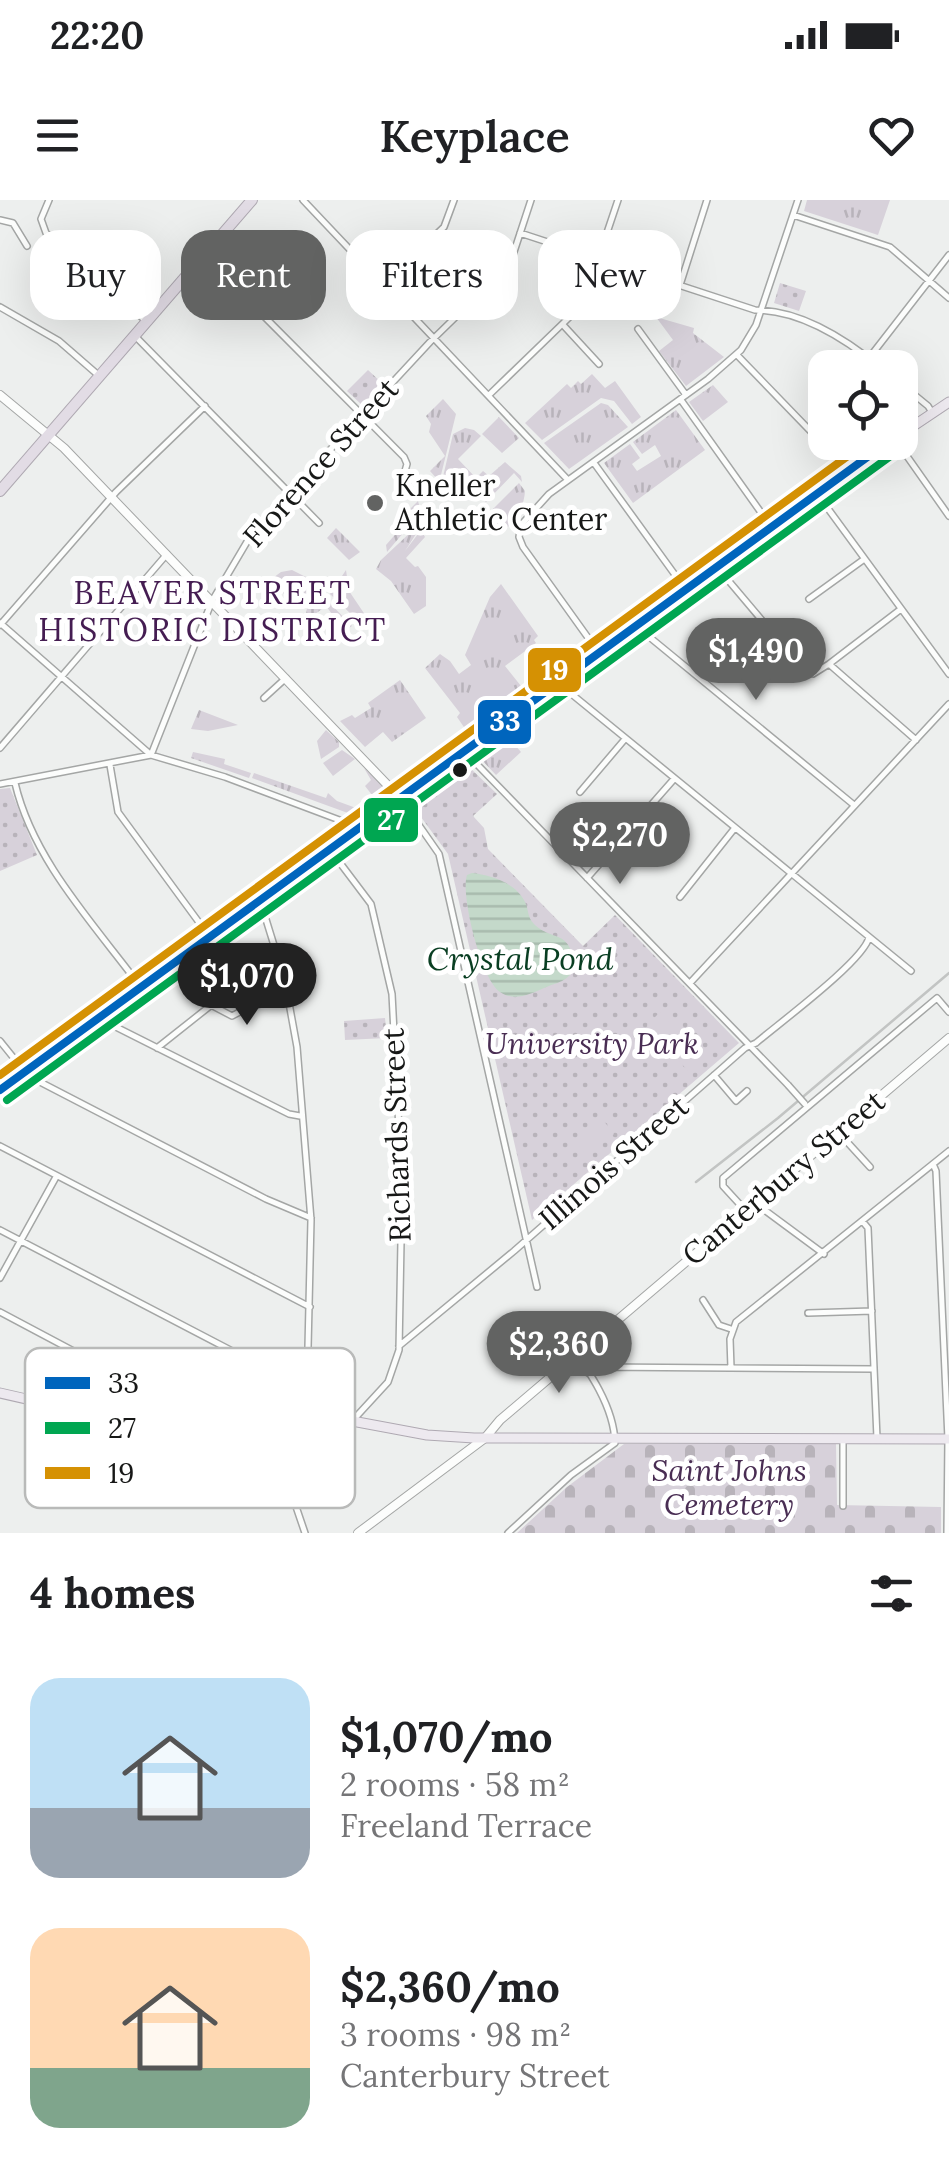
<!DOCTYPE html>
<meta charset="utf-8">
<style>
body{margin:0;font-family:Lora,serif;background:#f2f2f2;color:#202124;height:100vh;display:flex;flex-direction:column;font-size:38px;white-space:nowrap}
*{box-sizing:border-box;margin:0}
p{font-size:32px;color:#757577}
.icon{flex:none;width:55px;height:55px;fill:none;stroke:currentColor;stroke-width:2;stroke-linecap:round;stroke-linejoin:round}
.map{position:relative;height:1333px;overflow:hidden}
.details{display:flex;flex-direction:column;background:#fff;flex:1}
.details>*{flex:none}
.hud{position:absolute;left:30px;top:30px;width:890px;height:90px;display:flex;gap:20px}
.tools{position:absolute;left:808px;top:150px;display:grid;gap:20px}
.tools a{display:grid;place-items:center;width:110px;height:110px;border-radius:20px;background:#fff;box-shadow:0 10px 40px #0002;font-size:50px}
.price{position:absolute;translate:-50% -85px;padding:0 22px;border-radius:35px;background:#626362;color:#fff;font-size:32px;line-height:65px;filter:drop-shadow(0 2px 5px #0008)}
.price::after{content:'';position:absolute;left:50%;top:60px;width:30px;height:22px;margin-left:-15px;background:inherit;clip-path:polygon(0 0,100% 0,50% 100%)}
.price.on{background:#222;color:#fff}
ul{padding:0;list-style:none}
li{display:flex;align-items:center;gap:30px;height:250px;padding:0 30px}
li span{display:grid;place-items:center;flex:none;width:280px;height:200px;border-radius:30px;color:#555}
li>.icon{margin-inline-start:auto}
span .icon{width:120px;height:120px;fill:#fffc;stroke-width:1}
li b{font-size:42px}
h2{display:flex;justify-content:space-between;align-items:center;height:120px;padding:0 30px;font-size:42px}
.chip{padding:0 35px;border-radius:30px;background:#fff;box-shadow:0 10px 40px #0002;font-size:35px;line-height:90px}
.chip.on{background:#626362;color:#fff}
.status{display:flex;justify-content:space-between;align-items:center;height:70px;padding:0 50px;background:#fff;direction:ltr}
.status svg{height:28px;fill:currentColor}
header{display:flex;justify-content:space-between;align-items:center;height:130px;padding:0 30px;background:#fff;font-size:45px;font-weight:600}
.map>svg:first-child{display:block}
.grass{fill:url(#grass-tufts)}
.cemetery{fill:url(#cemetery-stones)}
.park{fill:url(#park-dots)}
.garden{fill:#d7d1da}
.water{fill:url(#water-rules)}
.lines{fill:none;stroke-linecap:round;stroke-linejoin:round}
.street-casing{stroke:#a4a6a5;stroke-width:8}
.secondary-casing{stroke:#a4a6a5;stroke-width:10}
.primary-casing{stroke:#afa9b2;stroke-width:11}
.highway-casing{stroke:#afa9b2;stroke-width:12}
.street{stroke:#fcfdfc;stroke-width:5}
.secondary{stroke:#fcfdfc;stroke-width:8}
.primary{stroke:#ede9ef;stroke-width:9}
.highway{stroke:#e2dce5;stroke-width:10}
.rail{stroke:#c2c4c3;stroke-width:2.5}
.street-bridge-casing{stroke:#a4a6a5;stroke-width:8;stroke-linecap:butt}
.street-bridge{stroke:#fcfdfc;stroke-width:5}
.bus-1-casing{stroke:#fff;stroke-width:15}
.bus-2-casing{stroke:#fff;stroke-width:15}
.bus-3-casing{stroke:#fff;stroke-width:15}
.bus-1{stroke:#0065bd;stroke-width:8}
.bus-2{stroke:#00a651;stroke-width:8}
.bus-3{stroke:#d59103;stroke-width:8}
.poi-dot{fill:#626362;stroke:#fff;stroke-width:4}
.bus-dot{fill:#171817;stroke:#fff;stroke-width:4}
.labels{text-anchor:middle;stroke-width:10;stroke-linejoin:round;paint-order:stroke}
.street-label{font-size:30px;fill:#171817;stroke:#fff}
.poi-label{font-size:30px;fill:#171817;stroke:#fff;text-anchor:start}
.park-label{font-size:30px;font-style:italic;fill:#492d53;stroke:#fff}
.neighbourhood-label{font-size:32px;letter-spacing:2.5px;fill:#451d52;stroke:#fff}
.water-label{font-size:32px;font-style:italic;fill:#093e22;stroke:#fff}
.key{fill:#fff;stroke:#b9bab9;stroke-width:2.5}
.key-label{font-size:28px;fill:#171817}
.line-badge{stroke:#fff;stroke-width:4}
.badge-label{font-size:28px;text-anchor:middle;font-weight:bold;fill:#fff}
</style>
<div class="status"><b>22:20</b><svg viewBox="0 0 49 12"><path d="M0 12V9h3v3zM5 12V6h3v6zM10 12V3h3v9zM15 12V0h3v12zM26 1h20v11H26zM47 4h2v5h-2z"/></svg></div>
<header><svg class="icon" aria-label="menu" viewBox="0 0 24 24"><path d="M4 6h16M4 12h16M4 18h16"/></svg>Keyplace<svg class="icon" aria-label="heart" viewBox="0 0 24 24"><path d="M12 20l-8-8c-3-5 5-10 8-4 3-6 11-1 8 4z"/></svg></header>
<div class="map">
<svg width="949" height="1333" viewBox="0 0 949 1333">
<defs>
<pattern id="grass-tufts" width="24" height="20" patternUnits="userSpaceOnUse" patternTransform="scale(2.5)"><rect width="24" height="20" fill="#d7d1da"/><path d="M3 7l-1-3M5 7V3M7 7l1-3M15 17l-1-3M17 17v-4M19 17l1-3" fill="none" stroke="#b8b3ba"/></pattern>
<pattern id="cemetery-stones" width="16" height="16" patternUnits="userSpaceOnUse" patternTransform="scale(2.5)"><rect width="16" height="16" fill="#d7d1da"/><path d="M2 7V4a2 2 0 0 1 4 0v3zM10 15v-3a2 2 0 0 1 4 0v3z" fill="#b8b3ba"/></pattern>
<pattern id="park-dots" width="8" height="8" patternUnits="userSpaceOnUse" patternTransform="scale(2.5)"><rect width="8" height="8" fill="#d7d1da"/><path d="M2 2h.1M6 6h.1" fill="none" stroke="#b8b3ba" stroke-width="1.8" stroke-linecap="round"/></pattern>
<pattern id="water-rules" width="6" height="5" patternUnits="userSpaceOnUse" patternTransform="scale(2.5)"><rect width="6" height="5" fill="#c4d9ca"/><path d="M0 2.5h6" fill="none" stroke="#a8baad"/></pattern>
</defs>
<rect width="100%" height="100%" fill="#edefee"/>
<path class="grass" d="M 807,0 L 890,0 L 878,35 L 804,11 Z
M 656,117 L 694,128 L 693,133 L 724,157 L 686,186 L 659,151 L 673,140 Z
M 592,174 L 605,188 L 615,181 L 641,217 L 632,224 L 614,201 L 601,198 L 542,240 L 525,223 L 567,184 L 571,188 L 578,181 L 581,184 Z
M 713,185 L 728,202 L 703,221 L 689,202 Z
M 443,199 L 456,214 L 440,279 L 438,280 L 430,271 L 445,256 L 429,232 L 431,224 L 426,216 Z
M 601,203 L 608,205 L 628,227 L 569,269 L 544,243 Z
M 676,210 L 705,250 L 633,303 L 604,263 L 630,244 L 640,258 L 632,264 L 637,271 L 661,256 L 655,245 L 642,254 L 633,242 Z
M 499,217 L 519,238 L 502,253 L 482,234 Z
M 465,228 L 474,230 L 481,236 L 458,259 L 476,278 L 483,271 L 489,276 L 505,262 L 521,276 L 522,282 L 514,273 L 486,302 L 454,271 L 442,281 L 453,234 Z
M 519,283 L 525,291 C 524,309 513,329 494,334 L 478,324 Z
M 418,301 L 421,312 L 387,352 L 386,345 L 400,329 L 395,324 Z
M 336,328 L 360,352 L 349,360 L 327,338 Z
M 413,330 L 418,331 L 405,351 L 421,330 L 425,337 L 406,358 L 415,367 L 418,366 L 426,377 L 426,406 L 414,414 L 391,381 L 376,369 L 381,360 Z
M 292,370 L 306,377 L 325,396 L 308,402 C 294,396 276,394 266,383 L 281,372 Z
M 346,370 L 349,391 L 378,434 L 352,415 L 330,394 Z
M 501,384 L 538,436 L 534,440 L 536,443 L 505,466 L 525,491 L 508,503 L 501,501 L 486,512 L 485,520 L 468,533 L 457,517 L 460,513 L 425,468 L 440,454 L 450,461 L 459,474 L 471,465 L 465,455 L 490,397 Z
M 326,399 L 352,426 L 349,428 L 339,416 L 335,418 L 326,406 L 311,417 L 318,427 L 311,431 L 305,422 L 307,408 Z
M 400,480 L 426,518 L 392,542 L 383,532 L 365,547 L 340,521 L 352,515 L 355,518 L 371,508 L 368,503 Z
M 199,510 L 238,525 L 208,531 L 191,529 Z
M 326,530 L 339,542 L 339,547 L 321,559 L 317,541 Z
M 507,532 L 499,539 L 511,534 L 509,538 L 521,552 L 496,575 L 477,555 Z
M 342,550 L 355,559 L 333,576 L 323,563 Z
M 193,552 L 225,559 L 224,564 L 251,573 L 249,578 L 191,558 Z
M 364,568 L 389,592 L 356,616 L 252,578 L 254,573 L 326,598 L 328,593 L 337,601 L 356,608 L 372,595 L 365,586 L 371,580 Z"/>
<path class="cemetery" d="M 624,1244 L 836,1244 L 837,1305 L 941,1307 L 941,1333 L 517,1333 L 567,1287 Z"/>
<path class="park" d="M 780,83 L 806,91 L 799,111 L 774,103 Z
M 368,170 L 383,184 L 362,205 L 347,191 Z
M 464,562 L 497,594 L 473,616 L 484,628 L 488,649 L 583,746 L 615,715 L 739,843 L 532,1020 L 448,654 L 410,602 Z
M 10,588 L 37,655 L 0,671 L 0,589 Z
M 385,818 L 387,838 L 345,840 L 344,821 Z"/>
<path class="garden" d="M 660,812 L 702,859 L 688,871 L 647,825 Z
M 603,920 L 614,934 L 587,956 L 576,942 Z"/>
<path class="water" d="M 472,673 C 491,675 516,683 525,702 C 529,710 527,717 534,724 C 554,743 569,727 575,767 C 568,782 558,782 544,788 C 531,794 514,802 500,792 C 482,781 460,695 467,675 Z"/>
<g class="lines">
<g class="street-casing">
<path id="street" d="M 49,0 L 41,19 L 46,33 L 145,120
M 303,0 L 568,280
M 793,15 L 890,47 L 949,98
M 0,20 L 13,23 L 27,46
M 520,33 L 755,110 C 801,110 847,140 881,168
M 205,57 L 404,257 L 407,264 L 405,271
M 384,84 L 444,27 L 454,0
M 680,85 L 707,0
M 0,107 L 59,141 L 97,174
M 564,126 L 599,164
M 638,129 L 686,195
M 135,136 L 319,323
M 737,155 L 849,271
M 869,158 L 949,55
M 900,183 L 928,206 L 933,214
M 489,195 L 583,104 L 618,0
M 681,200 L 772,328
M 897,242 L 949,316
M 594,263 L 686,390
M 818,295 L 949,474
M 717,367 L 803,469 L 813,474 L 829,464 L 916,540
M 809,399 L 863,360
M 0,423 L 151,555 L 212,401 L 251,335 L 430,142 L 510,64 L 531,0
M 0,425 L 116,292 L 205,206
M 636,426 L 854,605
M 599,453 L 523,347 L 519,337 L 521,325 L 549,294 L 708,179 L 741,150 L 756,125 L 798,0
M 829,464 L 901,409
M 558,483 L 911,771
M 264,498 L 286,478
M 0,548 L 167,354
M 466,553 L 788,885
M 110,565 L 118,612 L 209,736
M 15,583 C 33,660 93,723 140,786
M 0,584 L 151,555 L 225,577 L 358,627
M 580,592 L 625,539
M 400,598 L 439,654 L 537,1087
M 331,651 L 371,704 L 392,794 L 402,987 L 399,1150 L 388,1182 L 354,1219
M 587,678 L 674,579
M 680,697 L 734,629
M 260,700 L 285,781 L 297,847 L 311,1020 L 307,1190 L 310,1229
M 690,783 L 949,504
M 211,805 L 232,816 L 249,807 L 289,797
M 100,819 L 289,914 L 300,916
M 0,841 L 25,872 L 40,882 L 266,999 L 311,1018
M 157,848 L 234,787
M 714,875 L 736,901 L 747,891
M 838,932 L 870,967
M 0,946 L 310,1107
M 933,964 L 936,971 L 948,1239 L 947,1333
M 755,1003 L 824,1054
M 745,1010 L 723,986 L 723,978 L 937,798 L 949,812
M 863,1022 L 868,1028 L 877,1238
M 0,1030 L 307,1190
M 0,1078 L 56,977
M 703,1100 L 719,1125 L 731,1129
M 0,1112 L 194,1215 L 200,1226 L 200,1250 L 220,1303
M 808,1113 L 872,1111
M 399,1146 L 514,1051 L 745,848 L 756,843 C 778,824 865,760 869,737
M 731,1168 L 730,1139 L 736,1122 L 949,951
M 588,1173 L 598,1167 L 874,1169
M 274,1242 L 305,1333
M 843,1306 L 843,1239
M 508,1333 L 571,1275 L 615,1243 C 614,1200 579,1158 556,1124"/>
</g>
<g class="secondary-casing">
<path id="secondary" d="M 0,195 L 64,248 L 399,597
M 358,1333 L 485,1238 L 500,1220 L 949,838"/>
</g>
<g class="primary-casing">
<path id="primary" d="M 900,235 L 949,202
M 0,890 L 889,242
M 0,1193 L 193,1237 L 282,1241 L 329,1223 L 352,1221 L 427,1235 L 474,1238 L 949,1239"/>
</g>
<g class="highway-casing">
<path id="highway" d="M 0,291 L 252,0"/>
</g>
<use href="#street" class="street"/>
<use href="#secondary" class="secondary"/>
<use href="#primary" class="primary"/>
<use href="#highway" class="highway"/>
<path class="rail" d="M 696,982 L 778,918 L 949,773"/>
<g class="street-bridge-casing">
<path id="street-bridge" d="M 788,885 L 805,904"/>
</g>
<use href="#street-bridge" class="street-bridge"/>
<g class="bus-1-casing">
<path id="bus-1" d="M 0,890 L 888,242"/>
</g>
<g class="bus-2-casing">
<path id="bus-2" d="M 7,900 L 896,252"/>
</g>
<g class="bus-3-casing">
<path id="bus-3" d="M 0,875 L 867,242"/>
</g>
<use href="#bus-1" class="bus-1"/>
<use href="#bus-2" class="bus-2"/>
<use href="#bus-3" class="bus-3"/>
</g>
<circle class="poi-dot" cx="375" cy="303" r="10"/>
<circle class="bus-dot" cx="460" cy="570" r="9"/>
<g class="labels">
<g class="street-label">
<text transform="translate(321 263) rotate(-48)" y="10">Florence Street</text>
<text transform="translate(397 935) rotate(-92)" y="10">Richards Street</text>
<text transform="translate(614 963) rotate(-41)" y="10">Illinois Street</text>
<text transform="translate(784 978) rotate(-40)" y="10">Canterbury Street</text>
</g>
<g class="poi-label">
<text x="395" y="296">Kneller<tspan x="395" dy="34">Athletic Center</tspan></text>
</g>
<g class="park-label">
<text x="592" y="854">University Park</text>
<text x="729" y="1281">Saint Johns<tspan x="729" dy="34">Cemetery</tspan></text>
</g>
<g class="neighbourhood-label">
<text x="213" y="404">BEAVER STREET<tspan x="213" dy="37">HISTORIC DISTRICT</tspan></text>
</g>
<g class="water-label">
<text x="520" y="770">Crystal Pond</text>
</g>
</g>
<rect x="25" y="1148" width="330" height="160" rx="15" class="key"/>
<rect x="45" y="1177" width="45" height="12" fill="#0065bd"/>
<rect x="45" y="1222" width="45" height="12" fill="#00a651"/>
<rect x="45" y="1267" width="45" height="12" fill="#d59103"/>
<g class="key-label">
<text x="108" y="1193">33</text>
<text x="108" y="1238">27</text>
<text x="108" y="1283">19</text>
</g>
<g class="line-badge">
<rect x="526" y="446" width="57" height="48" rx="10" fill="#d59103"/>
<rect x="476" y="498" width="57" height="48" rx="10" fill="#0065bd"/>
<rect x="362" y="596" width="58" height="48" rx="10" fill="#00a651"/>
</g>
<g class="badge-label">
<text x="555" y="480">19</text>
<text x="505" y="531">33</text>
<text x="391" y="630">27</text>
</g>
</svg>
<div class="tools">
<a><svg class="icon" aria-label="locate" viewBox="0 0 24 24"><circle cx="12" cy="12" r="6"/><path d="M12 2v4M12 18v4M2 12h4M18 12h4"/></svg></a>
</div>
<b class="price" style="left:756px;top:503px">$1,490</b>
<b class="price" style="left:620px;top:687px">$2,270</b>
<b class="price on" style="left:247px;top:828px">$1,070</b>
<b class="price" style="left:559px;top:1196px">$2,360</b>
<div class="hud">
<a class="chip">Buy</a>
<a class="chip on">Rent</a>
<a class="chip">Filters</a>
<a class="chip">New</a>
</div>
</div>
<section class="details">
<h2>4 homes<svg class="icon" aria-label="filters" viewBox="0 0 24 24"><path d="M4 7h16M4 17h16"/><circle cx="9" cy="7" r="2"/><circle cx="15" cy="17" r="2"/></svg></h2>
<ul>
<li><span style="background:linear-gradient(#bfe0f5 65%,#9aa5b1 0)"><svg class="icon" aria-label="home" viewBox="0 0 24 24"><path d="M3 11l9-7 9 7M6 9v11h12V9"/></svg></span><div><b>$1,070/mo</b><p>2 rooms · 58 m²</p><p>Freeland Terrace</p></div></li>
<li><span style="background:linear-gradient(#ffd9b3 70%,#7fa58c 0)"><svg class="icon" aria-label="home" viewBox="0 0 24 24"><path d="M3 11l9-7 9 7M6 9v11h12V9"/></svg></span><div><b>$2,360/mo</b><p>3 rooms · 98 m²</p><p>Canterbury Street</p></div></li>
</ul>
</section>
